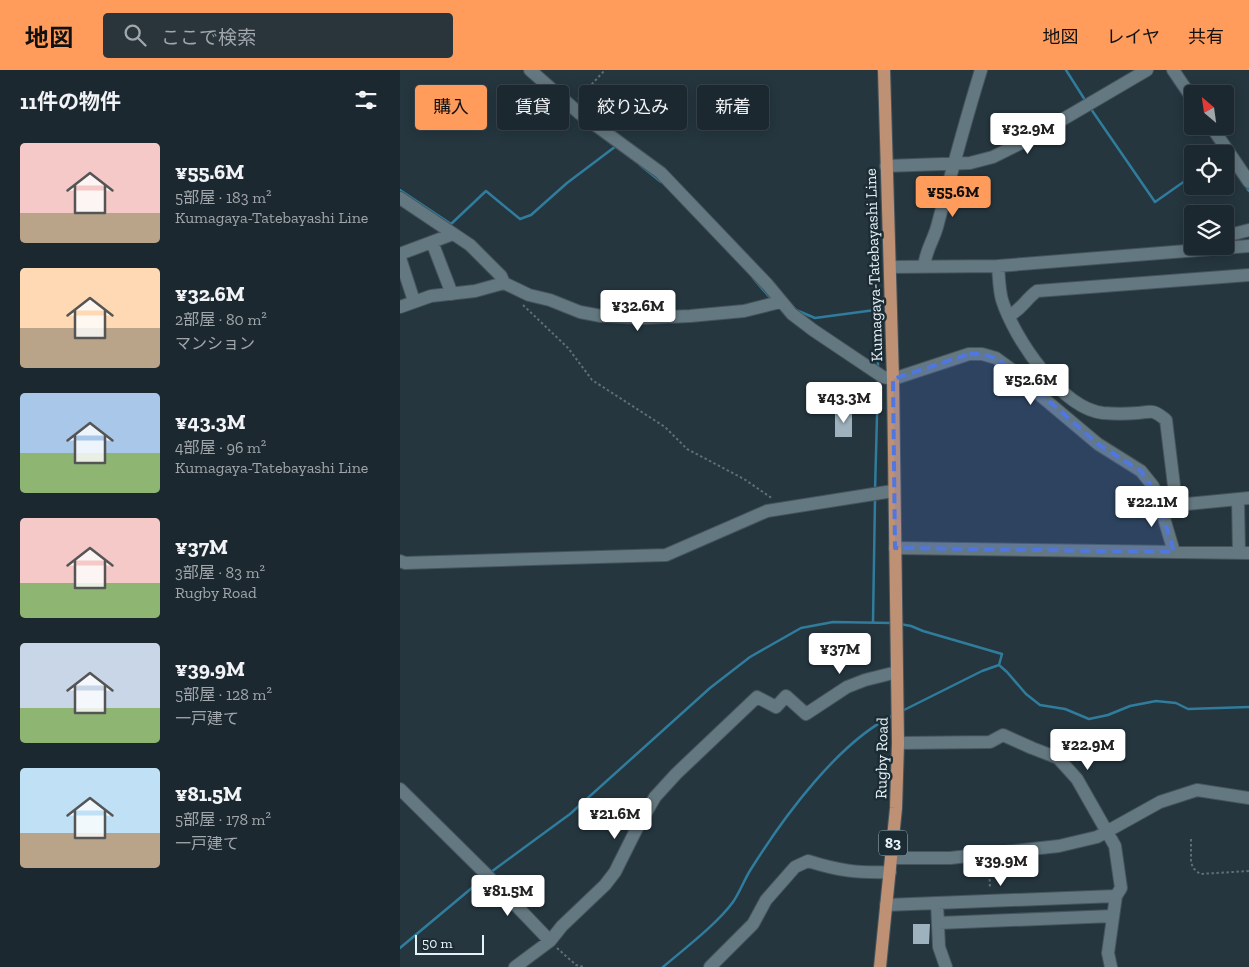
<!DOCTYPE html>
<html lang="ja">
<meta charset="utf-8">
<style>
body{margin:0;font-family:"Zilla Slab","Noto Sans JP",serif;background:#29343b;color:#f1f3f6;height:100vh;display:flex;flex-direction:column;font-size:19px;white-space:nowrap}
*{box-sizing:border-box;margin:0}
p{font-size:16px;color:#a0a6aa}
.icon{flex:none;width:28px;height:28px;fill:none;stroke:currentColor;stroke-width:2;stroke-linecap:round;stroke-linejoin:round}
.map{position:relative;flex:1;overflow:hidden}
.sheet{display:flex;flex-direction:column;background:#1c282f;width:400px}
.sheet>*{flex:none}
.top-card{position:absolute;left:15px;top:15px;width:475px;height:45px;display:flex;gap:10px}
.needle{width:32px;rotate:331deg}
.fabs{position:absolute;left:784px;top:15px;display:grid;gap:10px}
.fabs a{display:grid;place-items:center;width:50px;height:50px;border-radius:5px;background:#1c282f;box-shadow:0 2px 12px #0003,0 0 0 1px #3a444b;font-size:25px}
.scale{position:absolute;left:15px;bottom:12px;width:69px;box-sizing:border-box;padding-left:5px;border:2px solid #e7f2f7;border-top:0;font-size:14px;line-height:18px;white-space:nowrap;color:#e7f2f7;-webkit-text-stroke:4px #1b2c34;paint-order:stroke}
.price{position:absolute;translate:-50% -42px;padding:0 11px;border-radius:5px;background:#fff;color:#222;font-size:16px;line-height:32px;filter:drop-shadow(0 1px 2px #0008)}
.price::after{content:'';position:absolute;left:50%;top:30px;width:15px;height:11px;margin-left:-8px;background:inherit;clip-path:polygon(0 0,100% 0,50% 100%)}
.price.selected{background:#ff9b5b;color:#111}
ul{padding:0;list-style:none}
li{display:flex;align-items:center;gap:15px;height:125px;padding:0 20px}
li span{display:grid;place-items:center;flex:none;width:140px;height:100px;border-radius:5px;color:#555}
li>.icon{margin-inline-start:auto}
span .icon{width:60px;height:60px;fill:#fffc;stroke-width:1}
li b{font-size:21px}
h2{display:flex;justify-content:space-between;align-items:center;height:60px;padding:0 20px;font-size:21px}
.chip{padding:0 18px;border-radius:5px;background:#1c282f;box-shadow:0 2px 12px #0003,0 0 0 1px #3a444b;font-size:18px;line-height:45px}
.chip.selected{background:#ff9b5b;color:#111}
header{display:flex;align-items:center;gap:30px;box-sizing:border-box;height:70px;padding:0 25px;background:#ff9b5b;color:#111}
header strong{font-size:24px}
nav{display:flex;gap:28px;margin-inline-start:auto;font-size:18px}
.search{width:350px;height:45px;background:#29343b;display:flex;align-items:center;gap:12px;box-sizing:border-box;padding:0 18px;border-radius:5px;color:#a0a6aa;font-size:19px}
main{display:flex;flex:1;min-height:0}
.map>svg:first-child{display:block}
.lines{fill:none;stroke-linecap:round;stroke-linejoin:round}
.stream{stroke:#307c9c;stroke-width:2.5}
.building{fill:#9eb2bd}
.minor-casing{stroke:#46545c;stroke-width:14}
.major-casing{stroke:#46545c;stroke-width:14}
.path{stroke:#606f77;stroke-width:2;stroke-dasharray:2.5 2.5;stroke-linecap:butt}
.minor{stroke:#647881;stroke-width:12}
.major{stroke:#bf9174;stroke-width:12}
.marked{fill:#5077e0;fill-opacity:0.2;stroke:#5077e0;stroke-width:4;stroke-dasharray:10 6;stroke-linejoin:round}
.labels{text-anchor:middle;stroke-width:5;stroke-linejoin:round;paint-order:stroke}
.shield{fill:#1b2c34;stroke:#aab7bc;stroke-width:1}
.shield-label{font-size:15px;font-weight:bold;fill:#e7f2f7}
.street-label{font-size:16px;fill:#e7f2f7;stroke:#1b2c34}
</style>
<header>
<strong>地図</strong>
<div class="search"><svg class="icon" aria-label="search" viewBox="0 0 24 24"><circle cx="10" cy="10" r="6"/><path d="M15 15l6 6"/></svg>ここで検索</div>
<nav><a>地図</a><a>レイヤ</a><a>共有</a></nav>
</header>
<main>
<section class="sheet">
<h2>11件の物件<svg class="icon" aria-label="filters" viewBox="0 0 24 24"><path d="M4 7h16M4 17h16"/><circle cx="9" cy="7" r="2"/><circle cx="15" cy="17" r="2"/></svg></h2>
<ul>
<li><span style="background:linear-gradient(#f6c9c9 70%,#b9a48a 0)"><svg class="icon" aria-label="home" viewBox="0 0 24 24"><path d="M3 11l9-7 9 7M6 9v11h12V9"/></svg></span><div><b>¥55.6M</b><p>5部屋 · 183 m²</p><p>Kumagaya-Tatebayashi Line</p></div></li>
<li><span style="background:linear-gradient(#ffd9b3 60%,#b9a48a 0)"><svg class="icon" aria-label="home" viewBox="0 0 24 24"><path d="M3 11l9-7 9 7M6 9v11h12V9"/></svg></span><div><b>¥32.6M</b><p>2部屋 · 80 m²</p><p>マンション</p></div></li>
<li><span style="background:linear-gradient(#a9c7e8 60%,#8fb573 0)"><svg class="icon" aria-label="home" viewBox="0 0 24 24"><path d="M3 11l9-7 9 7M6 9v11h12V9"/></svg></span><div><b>¥43.3M</b><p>4部屋 · 96 m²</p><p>Kumagaya-Tatebayashi Line</p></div></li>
<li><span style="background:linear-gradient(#f6c9c9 65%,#8fb573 0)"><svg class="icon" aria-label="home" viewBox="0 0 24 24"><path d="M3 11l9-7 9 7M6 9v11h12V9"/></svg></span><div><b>¥37M</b><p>3部屋 · 83 m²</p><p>Rugby Road</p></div></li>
<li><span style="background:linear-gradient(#c9d6e8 65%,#8fb573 0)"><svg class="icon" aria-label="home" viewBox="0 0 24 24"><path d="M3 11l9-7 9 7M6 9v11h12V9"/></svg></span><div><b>¥39.9M</b><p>5部屋 · 128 m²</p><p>一戸建て</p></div></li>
<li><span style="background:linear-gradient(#bfe0f5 65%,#b9a48a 0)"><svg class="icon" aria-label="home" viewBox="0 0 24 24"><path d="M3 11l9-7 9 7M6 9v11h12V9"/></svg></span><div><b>¥81.5M</b><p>5部屋 · 178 m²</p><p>一戸建て</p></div></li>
</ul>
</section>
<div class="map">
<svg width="849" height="897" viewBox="0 0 849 897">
<rect width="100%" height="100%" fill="#25363f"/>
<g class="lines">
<path class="stream" d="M 666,0 L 685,30
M 691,39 L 755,132 L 792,106
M 240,95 L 261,112
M 845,115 L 849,121
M 0,120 L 51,154 L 86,121 L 120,149 L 131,145 L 167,113 L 216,76
M 353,208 L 372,230
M 396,240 L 415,248 L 475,240 L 477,249 L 478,298
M 475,421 L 478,309
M 473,552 L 475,429
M 500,554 L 511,556 L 523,561 L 602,584 L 599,595
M 599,595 L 607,602 L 626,624 L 640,635 L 665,639 L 689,649 L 708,645 L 730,636 L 756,631 L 776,633 L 788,639 L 849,637
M 502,641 L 582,601 L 599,595
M 91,802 L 170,744 L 310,618 L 350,587 L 401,558 L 433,552 L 492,553
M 0,878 L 85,807
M 263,897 C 284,879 317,854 333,832 C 340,822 344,810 351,799 C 383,748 439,671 494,645"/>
</g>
<path class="building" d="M 452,340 L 452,367 L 435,367 L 435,341 Z
M 513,854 L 530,854 L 529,874 L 513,874 Z"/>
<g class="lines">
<g class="minor-casing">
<path id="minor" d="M 130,0 L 179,43 L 261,103 L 367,214 L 392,244 L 413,260 L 483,307 L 493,309 L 569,284 L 582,284 L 596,288 L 623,308 L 642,327 L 698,374 L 741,401 L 753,416 L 757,425 L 774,482
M 773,0 L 792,28
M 811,56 L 849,112
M 486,96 L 570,93 L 593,87 L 631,68 L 747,0
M 0,128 L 70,175 L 101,206 L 104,213 L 129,225 L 150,230 L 180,242 L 201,246 L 243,248 L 290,246 L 344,241 L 380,232
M 825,166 L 849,160
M 32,172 L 52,224
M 0,184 L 53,164
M 0,188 L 14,231
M 598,196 C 599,207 599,219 602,230 C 614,268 661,338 703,343 C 714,344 726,344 738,343 C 742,343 748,341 753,342 C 758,343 762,347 766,350 L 775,424 L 780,431 L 787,434 L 849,428
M 490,197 L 598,196 L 849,176
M 524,197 C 525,182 533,171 537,157 C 551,104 565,52 581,0
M 0,237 L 31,226 L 75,221 L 104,213
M 609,246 C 623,238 625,230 637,221 L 849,205
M 838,429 L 839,483
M 495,478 L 849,483
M 0,491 L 5,493 L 266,485 L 367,441 L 493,421
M 498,673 L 590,672 L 603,665 L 632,678 L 658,688 L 677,709 L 715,776 L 721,818 L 716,826 L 708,883 L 711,897
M 0,719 L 86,804 L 150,871
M 491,788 L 550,788 L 659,776 L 697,767 L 760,732 L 797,720 L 849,728
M 537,833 L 539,877 L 546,897
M 486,835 L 716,826
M 538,853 L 713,846
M 115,897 L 150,871 L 162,856 L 205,815 L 215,802 L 236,760 L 255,727 L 276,704 L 357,627 L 376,637 L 386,626 L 406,644 L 447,617 L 465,610 L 497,602
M 310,897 L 353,854 L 366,830 L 395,797 L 408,791 C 440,801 457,803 490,802"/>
</g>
<g class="major-casing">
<path id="major" d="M 480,897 L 496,738 L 498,673 L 493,309 L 484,0"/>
</g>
<path class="path" d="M 178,29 L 205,0
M 123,235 L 168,278 L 192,310 L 265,357 L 287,379 L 344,409 L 373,429
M 791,769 L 791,792 L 793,798 L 800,804 L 849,801
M 589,794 L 590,819
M 157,878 L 176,895 L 184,897"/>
<use href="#minor" class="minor"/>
<use href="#major" class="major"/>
</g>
<path class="marked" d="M 569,284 L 582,284 L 596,288 L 623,308 L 698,374 L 741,401 L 757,425 L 774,482 L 495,478 L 493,309 Z"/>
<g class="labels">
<rect class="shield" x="479" y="760.5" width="28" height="25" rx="4"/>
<g class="shield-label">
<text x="493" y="778">83</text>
</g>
<g class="street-label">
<text transform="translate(473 195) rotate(-92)" y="6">Kumagaya-Tatebayashi Line</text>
<text transform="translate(481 688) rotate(-89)" y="6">Rugby Road</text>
</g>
</g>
</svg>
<div class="fabs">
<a><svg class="needle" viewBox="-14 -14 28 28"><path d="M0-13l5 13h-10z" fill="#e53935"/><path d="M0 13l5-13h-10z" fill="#a0a6aa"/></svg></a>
<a><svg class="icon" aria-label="locate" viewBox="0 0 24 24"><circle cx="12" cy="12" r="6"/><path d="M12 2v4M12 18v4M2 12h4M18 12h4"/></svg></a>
<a><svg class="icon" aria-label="layers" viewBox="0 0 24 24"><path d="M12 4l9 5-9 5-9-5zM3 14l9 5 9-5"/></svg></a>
</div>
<div class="scale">50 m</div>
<b class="price" style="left:628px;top:85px">¥32.9M</b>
<b class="price selected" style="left:553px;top:148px">¥55.6M</b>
<b class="price" style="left:238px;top:262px">¥32.6M</b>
<b class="price" style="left:631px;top:336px">¥52.6M</b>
<b class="price" style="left:444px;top:354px">¥43.3M</b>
<b class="price" style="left:752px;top:458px">¥22.1M</b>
<b class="price" style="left:440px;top:605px">¥37M</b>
<b class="price" style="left:688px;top:701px">¥22.9M</b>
<b class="price" style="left:215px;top:770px">¥21.6M</b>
<b class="price" style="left:601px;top:817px">¥39.9M</b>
<b class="price" style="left:108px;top:847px">¥81.5M</b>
<div class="top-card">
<a class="chip selected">購入</a>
<a class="chip">賃貸</a>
<a class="chip">絞り込み</a>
<a class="chip">新着</a>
</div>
</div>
</main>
